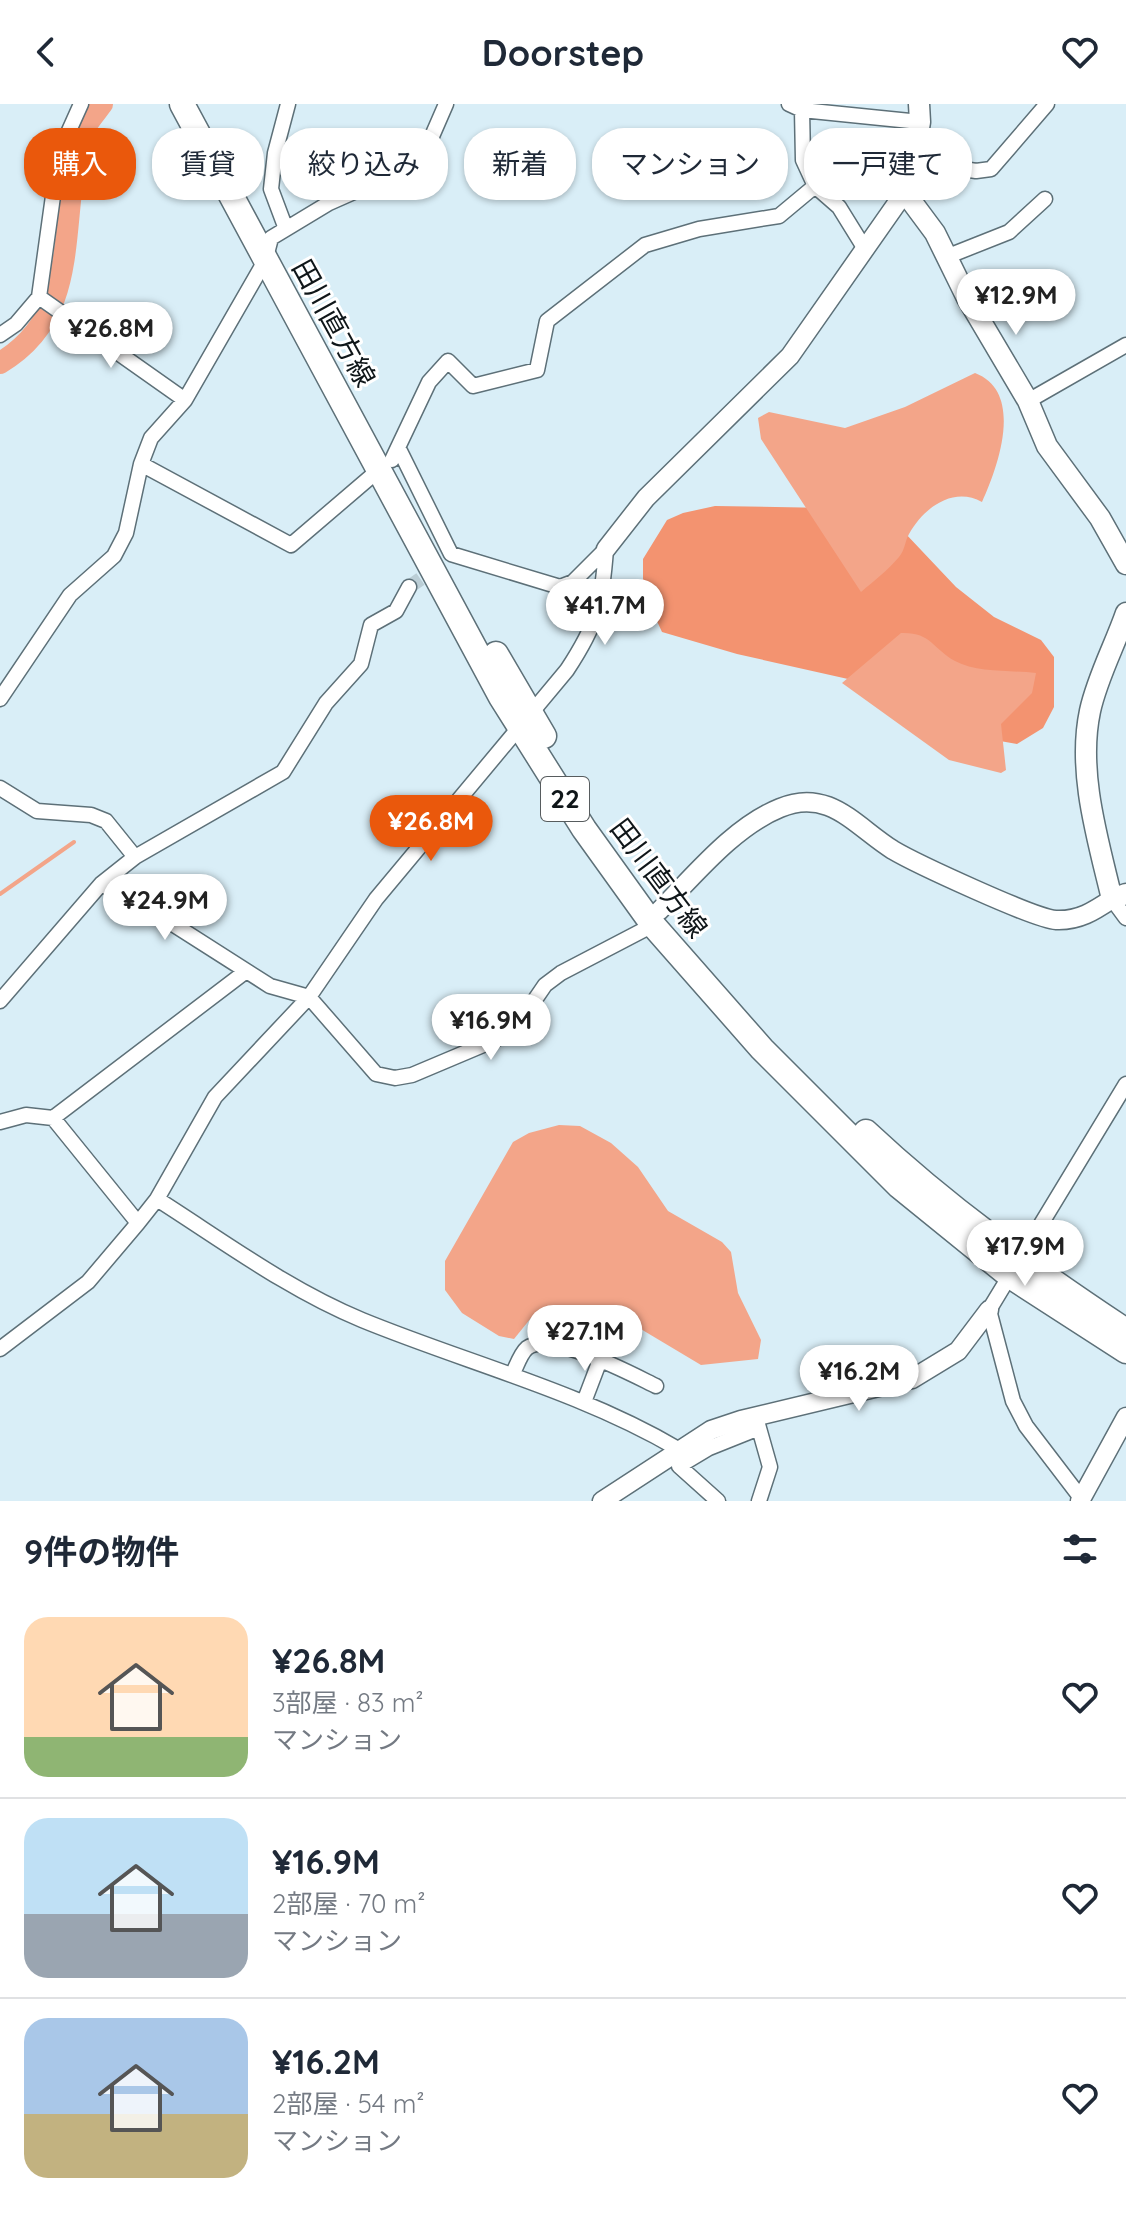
<!DOCTYPE html>
<html lang="ja">
<meta charset="utf-8">
<style>
body{margin:0;font-family:Quicksand,"Noto Sans JP",sans-serif;background:#f6f6f7;color:#1f2937;height:100vh;display:flex;flex-direction:column;font-size:30px;white-space:nowrap}
*{box-sizing:border-box;margin:0}
p{font-size:26px;color:#747a83}
.icon{flex:none;width:44px;height:44px;fill:none;stroke:currentColor;stroke-width:2;stroke-linecap:round;stroke-linejoin:round}
.map{position:relative;height:1397px;overflow:hidden}
.details{display:flex;flex-direction:column;background:#fff;flex:1}
.details>*{flex:none}
.hud{position:absolute;left:24px;top:24px;width:1078px;height:72px;display:flex;gap:16px}
.price{position:absolute;translate:-50% -68px;padding:0 18px;border-radius:28px;background:#fff;color:#222;font-size:26px;line-height:52px;filter:drop-shadow(0 2px 4px #0008)}
.price::after{content:'';position:absolute;left:50%;top:48px;width:24px;height:18px;margin-left:-12px;background:inherit;clip-path:polygon(0 0,100% 0,50% 100%)}
.price.on{background:#ea580c;color:#fff}
ul{padding:0;list-style:none}
li{display:flex;align-items:center;gap:24px;height:200px;padding:0 24px}
li+li{border-top:2px solid #e0e1e3}
li span{display:grid;place-items:center;flex:none;width:224px;height:160px;border-radius:24px;color:#555}
li>.icon{margin-inline-start:auto}
span .icon{width:96px;height:96px;fill:#fffc;stroke-width:1}
li b{font-size:34px}
h2{display:flex;justify-content:space-between;align-items:center;height:96px;padding:0 24px;font-size:34px}
.pill{padding:0 28px;border-radius:32px;background:#fff;box-shadow:0 2px 6px #0004;font-size:28px;line-height:72px}
.pill.on{background:#ea580c;color:#fff}
header{display:flex;justify-content:space-between;align-items:center;height:104px;padding:0 24px;background:#fff;font-size:36px;font-weight:700}
.map>svg:first-child{display:block}
.forest{fill:#f39370}
.water{fill:#f3a589}
.lines{fill:none;stroke-linecap:round;stroke-linejoin:round}
.stream{stroke:#f3a589;stroke-width:4}
.river{stroke:#f3a589;stroke-width:22}
.minor-tunnel{stroke:#bbced6;stroke-width:14;stroke-dasharray:14 7;stroke-linecap:butt}
.minor-casing{stroke:#5d7078;stroke-width:17}
.tertiary-casing{stroke:#5d7078;stroke-width:21}
.secondary-casing{stroke:#5d7078;stroke-width:23}
.primary-casing{stroke:#5d7078;stroke-width:27}
.minor{stroke:#fff;stroke-width:14}
.tertiary{stroke:#fff;stroke-width:18}
.secondary{stroke:#fff;stroke-width:20}
.primary{stroke:#fff;stroke-width:24}
.labels{text-anchor:middle;stroke-width:6;stroke-linejoin:round;paint-order:stroke}
.shield{fill:#fff;stroke:#575c5e;stroke-width:2}
.shield-label{font-size:26px;font-weight:bold;fill:#0f1619}
.street-label{font-size:28px;fill:#0f1619;stroke:#fff}
</style>
<header><svg class="icon" aria-label="back" viewBox="0 0 24 24"><path d="M15 5l-7 7 7 7"/></svg>Doorstep<svg class="icon" aria-label="heart" viewBox="0 0 24 24"><path d="M12 20l-8-8c-3-5 5-10 8-4 3-6 11-1 8 4z"/></svg></header>
<div class="map">
<svg width="1126" height="1397" viewBox="0 0 1126 1397">
<rect width="100%" height="100%" fill="#d9eef7"/>
<path class="forest" d="M 715,402 L 830,404 L 904,428 L 956,483 L 994,513 L 1041,536 L 1054,553 L 1054,603 L 1043,624 L 1017,640 L 1000,637 L 848,575 L 737,550 L 662,528 L 643,487 L 643,455 L 667,416 L 683,409 Z"/>
<path class="water" d="M 975,269 C 1025,288 998,363 982,398 C 954,382 924,403 909,430 C 905,437 905,446 899,453 C 888,466 874,477 861,488 L 761,335 L 758,314 L 769,308 L 845,324 L 905,303 Z
M 901,529 C 931,528 932,544 955,557 C 977,569 1012,566 1036,569 L 1032,589 L 1001,620 L 1006,666 L 1001,669 L 949,656 L 842,579 Z
M 559,1021 L 580,1022 L 611,1039 L 638,1063 L 668,1107 L 722,1138 L 731,1148 L 738,1189 L 761,1236 L 758,1255 L 701,1261 L 624,1215 L 563,1201 L 531,1214 L 514,1235 L 499,1232 L 462,1209 L 445,1186 L 445,1157 L 513,1038 L 529,1029 Z"/>
<g class="lines">
<path class="stream" d="M 0,790 L 74,738"/>
<path class="river" d="M 0,259 C 69,218 63,150 72,79 C 74,61 76,42 84,25 C 89,16 96,8 102,0"/>
<path class="minor-tunnel" d="M 409,483 L 443,459"/>
<g class="minor-casing">
<path id="minor" d="M 789,0 L 802,6 L 920,18
M 914,57 L 976,67 L 991,65 L 1047,0
M 815,82 L 839,103 L 865,145
M 286,125 L 271,85 L 275,49 L 288,0
M 946,153 L 1009,128 L 1045,95
M 39,193 L 185,296
M 0,231 L 16,220 L 39,193 L 59,49 L 81,0
M 1028,297 L 1126,241
M 399,345 L 451,450 L 560,483 L 573,478 L 606,445
M 392,356 L 429,278 L 448,257 L 473,282 L 537,266 L 547,217 L 645,141 L 699,125 L 779,112 L 815,82 L 803,56 L 802,6
M 141,360 L 291,441 L 381,364
M 0,595 L 70,491 L 114,452 L 126,429 L 141,360 L 151,334 L 185,296 L 265,157 L 271,134 L 329,99 L 408,64 L 426,46 L 446,0
M 0,684 L 37,707 L 91,711 L 106,717 L 135,753
M 101,780 L 154,808 L 270,882 L 309,893 L 376,970 L 395,974 L 412,971 L 495,936 L 517,922 L 545,881 L 561,869 L 653,821 L 656,815
M 1112,795 L 1126,814
M 0,897 L 101,780 L 135,753 L 283,668 L 326,599 L 361,560 L 371,521 L 396,507 L 409,483
M 53,1014 L 138,1119
M 0,1018 L 26,1011 L 53,1014 L 245,868
M 157,1095 C 223,1137 289,1186 362,1216 C 467,1259 579,1287 678,1345
M 0,1245 L 88,1178 L 138,1119 L 157,1095 L 215,993 L 309,893 L 376,795 L 567,566 C 598,519 602,500 606,445
M 512,1271 C 516,1264 520,1250 527,1244 C 550,1226 633,1271 656,1282
M 584,1298 L 600,1256
M 757,1317 L 770,1363 L 759,1397
M 1081,1394 L 1026,1322 L 1013,1297 L 989,1206 L 1126,980
M 718,1397 L 679,1362 L 709,1344 L 759,1324"/>
</g>
<g class="tertiary-casing">
<path id="tertiary" d="M 606,445 L 646,394 L 790,252 L 909,82
M 659,807 C 694,772 733,723 780,704 C 829,683 856,723 893,746 C 915,759 1035,815 1056,816 C 1079,817 1094,807 1112,795
M 602,1397 L 711,1326 L 741,1316 L 912,1275 L 958,1247 L 989,1206
M 1080,1397 L 1126,1313"/>
</g>
<g class="secondary-casing">
<path id="secondary" d="M 919,0 L 920,18 L 909,82 L 912,98 L 935,129 L 967,194 L 1028,297 L 1047,342 L 1100,414 L 1126,460
M 1126,509 C 1115,541 1097,574 1090,607 C 1077,668 1098,736 1112,795 L 1126,790"/>
</g>
<g class="primary-casing">
<path id="primary" d="M 182,0 L 501,593 L 584,725 L 653,821 L 762,945 L 899,1082 L 1010,1172 L 1126,1247
M 496,550 L 544,632
M 866,1028 C 947,1104 1034,1166 1126,1227"/>
</g>
<use href="#minor" class="minor"/>
<use href="#tertiary" class="tertiary"/>
<use href="#secondary" class="secondary"/>
<use href="#primary" class="primary"/>
</g>
<g class="labels">
<rect class="shield" x="541" y="673" width="48" height="44" rx="6"/>
<g class="shield-label">
<text x="565" y="704">22</text>
</g>
<g class="street-label">
<text transform="translate(334 219) rotate(61)" y="10">田川直方線</text>
<text transform="translate(659 774) rotate(53)" y="10">田川直方線</text>
</g>
</g>
</svg>
<b class="price" style="left:1016px;top:233px">¥12.9M</b>
<b class="price" style="left:111px;top:266px">¥26.8M</b>
<b class="price" style="left:605px;top:543px">¥41.7M</b>
<b class="price on" style="left:431px;top:759px">¥26.8M</b>
<b class="price" style="left:165px;top:838px">¥24.9M</b>
<b class="price" style="left:491px;top:958px">¥16.9M</b>
<b class="price" style="left:1025px;top:1184px">¥17.9M</b>
<b class="price" style="left:585px;top:1269px">¥27.1M</b>
<b class="price" style="left:859px;top:1309px">¥16.2M</b>
<div class="hud">
<a class="pill on">購入</a>
<a class="pill">賃貸</a>
<a class="pill">絞り込み</a>
<a class="pill">新着</a>
<a class="pill">マンション</a>
<a class="pill">一戸建て</a>
</div>
</div>
<section class="details">
<h2>9件の物件<svg class="icon" aria-label="filters" viewBox="0 0 24 24"><path d="M4 7h16M4 17h16"/><circle cx="9" cy="7" r="2"/><circle cx="15" cy="17" r="2"/></svg></h2>
<ul>
<li><span style="background:linear-gradient(#ffd9b3 75%,#8fb573 0)"><svg class="icon" aria-label="home" viewBox="0 0 24 24"><path d="M3 11l9-7 9 7M6 9v11h12V9"/></svg></span><div><b>¥26.8M</b><p>3部屋 · 83 m²</p><p>マンション</p></div><svg class="icon" aria-label="heart" viewBox="0 0 24 24"><path d="M12 20l-8-8c-3-5 5-10 8-4 3-6 11-1 8 4z"/></svg></li>
<li><span style="background:linear-gradient(#bfe0f5 60%,#9aa5b1 0)"><svg class="icon" aria-label="home" viewBox="0 0 24 24"><path d="M3 11l9-7 9 7M6 9v11h12V9"/></svg></span><div><b>¥16.9M</b><p>2部屋 · 70 m²</p><p>マンション</p></div><svg class="icon" aria-label="heart" viewBox="0 0 24 24"><path d="M12 20l-8-8c-3-5 5-10 8-4 3-6 11-1 8 4z"/></svg></li>
<li><span style="background:linear-gradient(#a9c7e8 60%,#c2b280 0)"><svg class="icon" aria-label="home" viewBox="0 0 24 24"><path d="M3 11l9-7 9 7M6 9v11h12V9"/></svg></span><div><b>¥16.2M</b><p>2部屋 · 54 m²</p><p>マンション</p></div><svg class="icon" aria-label="heart" viewBox="0 0 24 24"><path d="M12 20l-8-8c-3-5 5-10 8-4 3-6 11-1 8 4z"/></svg></li>
</ul>
</section>
